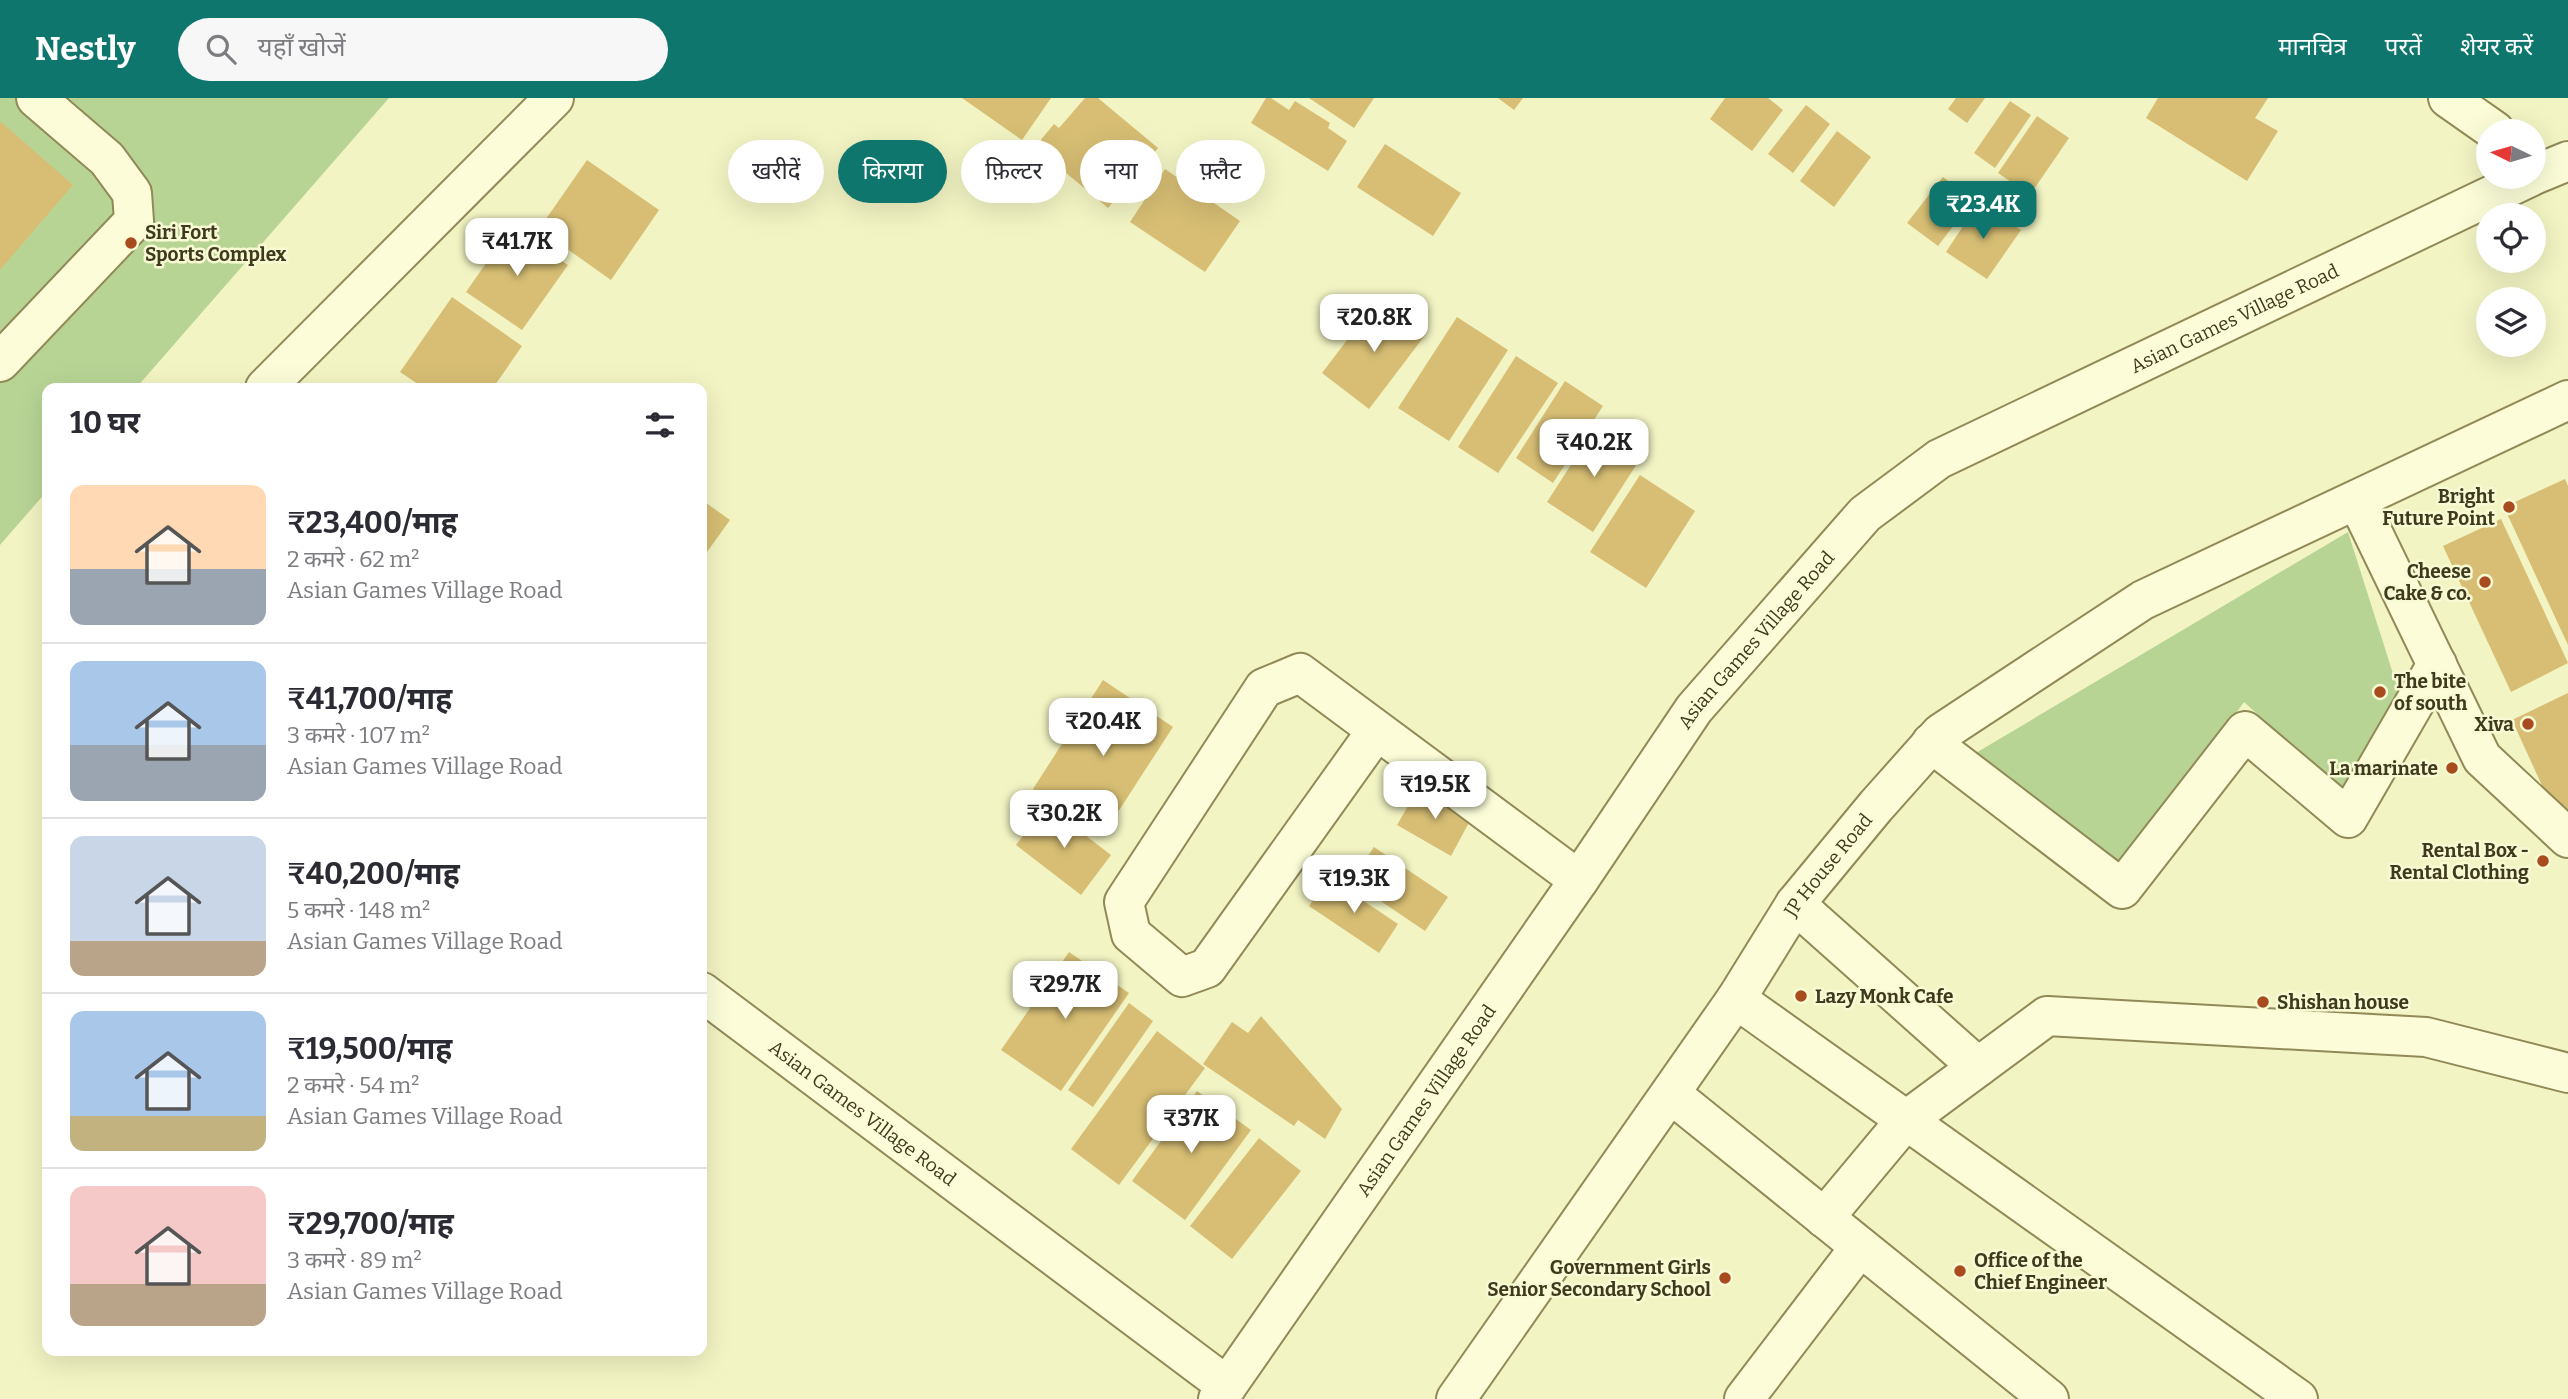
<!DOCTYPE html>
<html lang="hi">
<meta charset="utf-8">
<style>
body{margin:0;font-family:Bitter,"Noto Sans Devanagari",serif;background:#f7f7f7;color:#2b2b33;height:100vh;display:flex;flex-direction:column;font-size:26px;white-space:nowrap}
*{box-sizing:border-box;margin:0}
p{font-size:23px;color:#7c7c81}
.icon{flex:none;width:38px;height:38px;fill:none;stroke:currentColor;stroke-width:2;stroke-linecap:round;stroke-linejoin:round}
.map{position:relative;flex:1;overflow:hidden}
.details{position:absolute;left:42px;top:285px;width:665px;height:973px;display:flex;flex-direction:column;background:#fff;border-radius:14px;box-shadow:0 7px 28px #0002}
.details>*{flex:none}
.guide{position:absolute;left:728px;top:42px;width:665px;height:63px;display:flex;gap:14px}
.needle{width:46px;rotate:275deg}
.buttons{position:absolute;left:2476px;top:21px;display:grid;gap:14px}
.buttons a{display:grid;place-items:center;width:70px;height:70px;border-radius:50%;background:#fff;box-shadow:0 7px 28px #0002;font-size:35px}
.price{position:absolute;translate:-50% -60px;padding:0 16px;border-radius:14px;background:#fff;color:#222;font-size:23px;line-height:46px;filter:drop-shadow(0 2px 4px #0008)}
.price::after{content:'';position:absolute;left:50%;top:42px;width:21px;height:16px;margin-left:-10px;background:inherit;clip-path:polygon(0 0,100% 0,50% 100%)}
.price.on{background:#0f766e;color:#fff}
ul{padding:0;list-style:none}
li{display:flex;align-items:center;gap:21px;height:175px;padding:0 28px}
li+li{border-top:2px solid #e1e1e2}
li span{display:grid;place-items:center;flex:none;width:196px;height:140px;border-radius:14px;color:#555}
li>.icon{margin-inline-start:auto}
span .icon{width:84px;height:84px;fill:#fffc;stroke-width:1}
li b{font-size:30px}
h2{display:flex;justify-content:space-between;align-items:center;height:84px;padding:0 28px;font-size:30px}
.pill{padding:0 24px;border-radius:32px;background:#fff;box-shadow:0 7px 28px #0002;font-size:24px;line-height:63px}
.pill.on{background:#0f766e;color:#fff}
header{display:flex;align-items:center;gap:42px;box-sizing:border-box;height:98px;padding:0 35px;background:#0f766e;color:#fff}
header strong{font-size:33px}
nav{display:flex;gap:38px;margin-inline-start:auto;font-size:24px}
.search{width:490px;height:63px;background:#f7f7f7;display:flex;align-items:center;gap:18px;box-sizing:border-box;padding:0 24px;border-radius:38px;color:#7c7c81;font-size:26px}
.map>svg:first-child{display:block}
.green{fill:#b8d495}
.building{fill:#d7be74}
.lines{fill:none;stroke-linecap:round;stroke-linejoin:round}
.minor-casing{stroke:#918957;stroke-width:42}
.minor{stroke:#fcfdd8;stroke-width:38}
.poi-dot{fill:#a84b1f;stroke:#f8fad4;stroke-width:2.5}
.labels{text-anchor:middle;stroke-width:5;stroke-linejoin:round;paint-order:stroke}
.poi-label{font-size:19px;font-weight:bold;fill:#3f391d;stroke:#f8fad4;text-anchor:end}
.street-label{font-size:19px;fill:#3f391d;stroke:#f8fad4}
</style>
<header>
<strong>Nestly</strong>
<div class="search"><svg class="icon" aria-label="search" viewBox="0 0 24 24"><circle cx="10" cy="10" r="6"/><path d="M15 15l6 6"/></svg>यहाँ खोजें</div>
<nav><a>मानचित्र</a><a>परतें</a><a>शेयर करें</a></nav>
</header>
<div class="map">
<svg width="2568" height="1301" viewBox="0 0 2568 1301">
<rect width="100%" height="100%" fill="#f2f4c3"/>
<path class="green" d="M 0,0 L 389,0 L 136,290 L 47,290 L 47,393 L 0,447 Z
M 2348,434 L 2403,607 L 2343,694 L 2244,604 L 2121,776 L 1969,659 Z"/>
<path class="building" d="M 962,0 L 1051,0 L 1022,42 Z
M 1085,0 L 1098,0 L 1158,50 L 1108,110 L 1035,49 L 1054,26 L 1059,30 Z
M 1266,0 L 1271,0 L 1289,12 L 1295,3 L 1330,25 L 1328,30 L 1347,43 L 1328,73 L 1251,25 Z
M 1309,0 L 1374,0 L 1354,30 Z
M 1498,0 L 1523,0 L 1514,12 Z
M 1725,0 L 1768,0 L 1783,12 L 1752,53 L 1710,21 Z
M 1956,0 L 1985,0 L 1967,25 L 1948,11 Z
M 2158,0 L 2268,0 L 2255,20 L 2278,33 L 2247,83 L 2146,20 Z
M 2010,3 L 2031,17 L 1995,70 L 1974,55 Z
M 1806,7 L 1830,26 L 1793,75 L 1768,56 Z
M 2037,18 L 2069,40 L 2030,97 L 1998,75 Z
M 0,23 L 73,87 L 0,172 Z
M 1837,33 L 1871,59 L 1834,109 L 1800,83 Z
M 1385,46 L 1461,95 L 1433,138 L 1357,89 Z
M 587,62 L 659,112 L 611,182 L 539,131 Z
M 1165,71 L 1240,123 L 1205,174 L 1130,124 Z
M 1943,79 L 1973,102 L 1938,148 L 1907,125 Z
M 1979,104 L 2021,132 L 1987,181 L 1946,154 Z
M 512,128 L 568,167 L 522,232 L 466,194 Z
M 452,199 L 522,248 L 493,290 L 424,290 L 400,274 Z
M 1379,200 L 1426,236 L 1369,311 L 1322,275 Z
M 1457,219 L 1508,252 L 1449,343 L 1398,310 Z
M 1516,258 L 1558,285 L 1498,375 L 1458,349 Z
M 1565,283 L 1603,308 L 1553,385 L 1516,360 Z
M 1596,328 L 1642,358 L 1593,434 L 1547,404 Z
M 1640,377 L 1695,413 L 1646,490 L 1590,454 Z
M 2565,381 L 2568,388 L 2568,547 L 2504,409 Z
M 702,402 L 730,422 L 702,461 Z
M 2501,421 L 2568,565 L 2511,594 L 2443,448 Z
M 1103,582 L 1173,629 L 1103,737 L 1033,691 Z
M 2568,595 L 2568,712 L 2556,718 L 2512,622 Z
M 1419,689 L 1472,719 L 1451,758 L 1397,727 Z
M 1046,707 L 1111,757 L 1081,797 L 1016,747 Z
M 1374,749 L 1448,799 L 1425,833 L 1351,783 Z
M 1328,779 L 1398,826 L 1379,855 L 1309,808 Z
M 1069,854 L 1129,895 L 1061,993 L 1001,952 Z
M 1129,905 L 1153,923 L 1093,1009 L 1068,992 Z
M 1261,918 L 1342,1011 L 1325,1041 L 1298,1022 L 1294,1028 L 1203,966 L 1232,924 L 1248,935 Z
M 1157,933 L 1205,970 L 1119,1087 L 1071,1051 Z
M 1197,993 L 1251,1032 L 1185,1122 L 1132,1083 Z
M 1259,1040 L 1301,1073 L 1232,1161 L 1190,1128 Z"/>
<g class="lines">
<g class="minor-casing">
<g id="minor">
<path d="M 2448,0 L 2495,33"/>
<path d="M 2534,77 L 2568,63"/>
<path d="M 0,264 L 134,123 L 132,95 L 107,61 L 36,0"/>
<path d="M 265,290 L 554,0"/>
<path d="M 2357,402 L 2482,660 L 2568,740"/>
<path d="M 1377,632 L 1207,870 L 1182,879 L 1131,836 L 1124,804 L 1264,590 L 1300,575 L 1579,782"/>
<path d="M 1931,645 L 2122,791 L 2245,633 L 2348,720 L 2437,566"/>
<path d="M 1795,806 L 1978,969"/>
<path id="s1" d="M 702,894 L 1227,1288"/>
<path d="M 1736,901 L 2298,1301"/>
<path d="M 1671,996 L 2049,1301"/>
<path d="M 1824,1120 L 1905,1023 L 2047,918 L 2426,939 L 2568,975"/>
<path id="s2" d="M 1218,1301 L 1579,782 L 1694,611 L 1865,416 L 1939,361 L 2530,79"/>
<path id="s3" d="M 1456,1301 L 1736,901 L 1795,806 L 1876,708 L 1941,635 L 2143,502 L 2568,302"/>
<path d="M 1744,1301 L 1860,1149"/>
</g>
</g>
<use href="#minor" class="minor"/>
</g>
<g class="poi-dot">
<circle cx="131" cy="145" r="7"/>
<circle cx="2509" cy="409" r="7"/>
<circle cx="2485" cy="484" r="7"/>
<circle cx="2380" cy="594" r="7"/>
<circle cx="2528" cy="626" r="7"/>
<circle cx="2452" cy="670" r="7"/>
<circle cx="2543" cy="763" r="7"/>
<circle cx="1801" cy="898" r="7"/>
<circle cx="2263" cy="904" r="7"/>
<circle cx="1960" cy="1173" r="7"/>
<circle cx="1725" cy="1180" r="7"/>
</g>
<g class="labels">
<g class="poi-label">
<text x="145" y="141" text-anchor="start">Siri Fort<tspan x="145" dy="22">Sports Complex</tspan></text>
<text x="2495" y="405">Bright<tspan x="2495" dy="22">Future Point</tspan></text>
<text x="2471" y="480">Cheese<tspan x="2471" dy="22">Cake &amp; co.</tspan></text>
<text x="2394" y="590" text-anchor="start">The bite<tspan x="2394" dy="22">of south</tspan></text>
<text x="2514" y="633">Xiva</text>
<text x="2438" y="677">La marinate</text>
<text x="2529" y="759">Rental Box -<tspan x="2529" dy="22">Rental Clothing</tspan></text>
<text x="1815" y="905" text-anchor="start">Lazy Monk Cafe</text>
<text x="2277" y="911" text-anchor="start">Shishan house</text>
<text x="1974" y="1169" text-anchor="start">Office of the<tspan x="1974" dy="22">Chief Engineer</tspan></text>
<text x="1711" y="1176">Government Girls<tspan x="1711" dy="22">Senior Secondary School</tspan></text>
</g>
<g class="street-label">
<text dy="7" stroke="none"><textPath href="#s2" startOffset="1517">Asian Games Village Road</textPath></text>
<text dy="7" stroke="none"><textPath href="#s2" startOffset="931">Asian Games Village Road</textPath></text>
<text dy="7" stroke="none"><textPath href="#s3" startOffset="651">JP House Road</textPath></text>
<text dy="7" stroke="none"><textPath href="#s2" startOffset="364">Asian Games Village Road</textPath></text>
<text dy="7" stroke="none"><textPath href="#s1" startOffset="201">Asian Games Village Road</textPath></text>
</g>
</g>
</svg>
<div class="buttons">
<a><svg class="needle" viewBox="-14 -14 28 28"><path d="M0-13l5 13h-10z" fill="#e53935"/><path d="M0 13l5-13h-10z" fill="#7c7c81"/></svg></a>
<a><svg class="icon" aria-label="locate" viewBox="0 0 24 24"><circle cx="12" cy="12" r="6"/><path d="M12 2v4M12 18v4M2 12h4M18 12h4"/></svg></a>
<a><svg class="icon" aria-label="layers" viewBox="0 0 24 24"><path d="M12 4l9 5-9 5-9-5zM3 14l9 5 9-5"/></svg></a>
</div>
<b class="price on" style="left:1983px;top:143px">₹23.4K</b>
<b class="price" style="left:517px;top:180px">₹41.7K</b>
<b class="price" style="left:1374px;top:256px">₹20.8K</b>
<b class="price" style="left:1594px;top:381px">₹40.2K</b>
<b class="price" style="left:1103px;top:660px">₹20.4K</b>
<b class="price" style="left:1435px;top:723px">₹19.5K</b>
<b class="price" style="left:1064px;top:752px">₹30.2K</b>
<b class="price" style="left:1354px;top:817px">₹19.3K</b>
<b class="price" style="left:1065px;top:923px">₹29.7K</b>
<b class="price" style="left:1191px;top:1057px">₹37K</b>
<div class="guide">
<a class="pill">खरीदें</a>
<a class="pill on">किराया</a>
<a class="pill">फ़िल्टर</a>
<a class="pill">नया</a>
<a class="pill">फ़्लैट</a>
</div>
<section class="details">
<h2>10 घर<svg class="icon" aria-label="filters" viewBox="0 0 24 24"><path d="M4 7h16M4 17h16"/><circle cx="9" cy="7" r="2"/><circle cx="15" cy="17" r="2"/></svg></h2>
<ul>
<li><span style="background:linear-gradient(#ffd9b3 60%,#9aa5b1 0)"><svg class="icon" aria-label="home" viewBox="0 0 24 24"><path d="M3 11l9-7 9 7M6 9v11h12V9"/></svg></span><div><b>₹23,400/माह</b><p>2 कमरे · 62 m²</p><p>Asian Games Village Road</p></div></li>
<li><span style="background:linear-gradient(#a9c7e8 60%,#9aa5b1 0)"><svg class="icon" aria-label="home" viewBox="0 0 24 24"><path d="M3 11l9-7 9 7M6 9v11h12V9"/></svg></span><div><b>₹41,700/माह</b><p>3 कमरे · 107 m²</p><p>Asian Games Village Road</p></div></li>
<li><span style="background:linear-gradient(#c9d6e8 75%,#b9a48a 0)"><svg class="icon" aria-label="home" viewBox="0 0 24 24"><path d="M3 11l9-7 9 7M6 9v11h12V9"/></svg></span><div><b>₹40,200/माह</b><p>5 कमरे · 148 m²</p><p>Asian Games Village Road</p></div></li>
<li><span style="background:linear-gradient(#a9c7e8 75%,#c2b280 0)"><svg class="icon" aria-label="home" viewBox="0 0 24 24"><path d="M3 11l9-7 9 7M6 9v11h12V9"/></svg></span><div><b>₹19,500/माह</b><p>2 कमरे · 54 m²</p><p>Asian Games Village Road</p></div></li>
<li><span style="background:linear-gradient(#f6c9c9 70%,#b9a48a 0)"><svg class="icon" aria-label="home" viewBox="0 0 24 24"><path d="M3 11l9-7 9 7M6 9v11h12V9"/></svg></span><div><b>₹29,700/माह</b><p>3 कमरे · 89 m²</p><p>Asian Games Village Road</p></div></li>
</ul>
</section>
</div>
